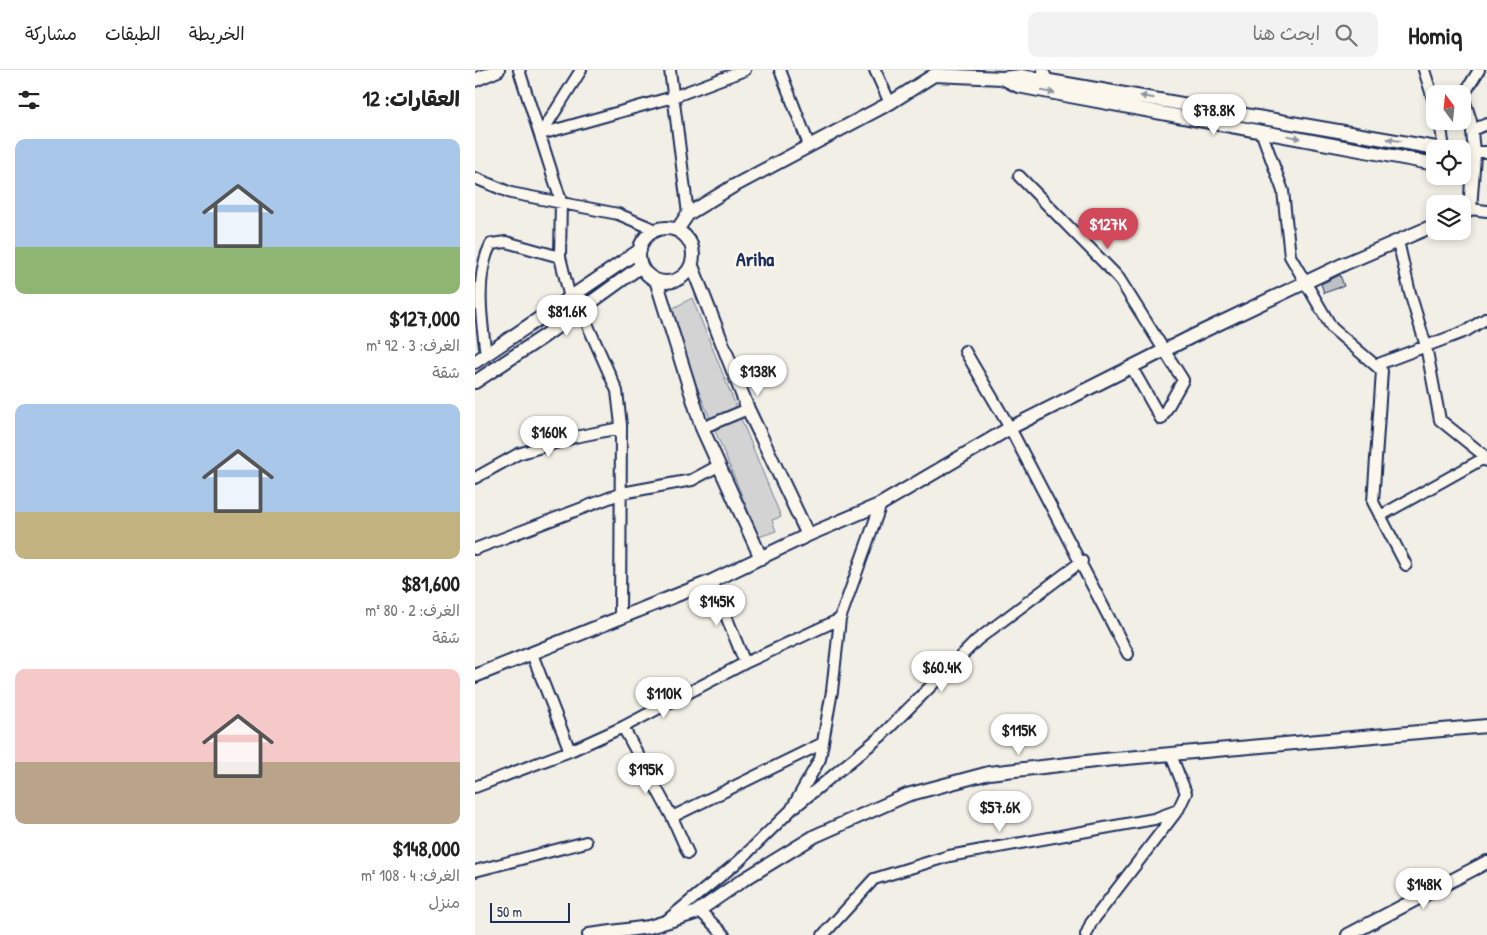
<!DOCTYPE html>
<html lang="ar">
<meta charset="utf-8">
<style>
body{margin:0;font-family:"Patrick Hand","Playpen Sans Arabic",sans-serif;background:#f2f2f2;color:#222;direction:rtl;height:100vh;display:flex;flex-direction:column;font-size:19px;white-space:nowrap}
*{box-sizing:border-box;margin:0}
p{font-size:16px;color:#767676}
.icon{flex:none;width:28px;height:28px;fill:none;stroke:currentColor;stroke-width:2;stroke-linecap:round;stroke-linejoin:round}
.map{position:relative;flex:1;overflow:hidden;direction:ltr}
.panel{display:flex;flex-direction:column;background:#fff;width:475px}
.panel>*{flex:none}
.needle{width:32px;rotate:345deg}
.controls{position:absolute;left:951px;top:15px;display:grid;gap:10px}
.controls a{display:grid;place-items:center;width:45px;height:45px;border-radius:10px;background:#fff;box-shadow:0 2px 8px #0003;font-size:25px}
.scale{position:absolute;left:15px;bottom:12px;width:80px;box-sizing:border-box;padding-left:5px;border:2px solid #1b2f5e;border-top:0;font-size:14px;line-height:18px;white-space:nowrap;color:#1b2f5e;-webkit-text-stroke:4px #fbf7ec;paint-order:stroke}
.price{position:absolute;translate:-50% -42px;padding:0 11px;border-radius:18px;background:#fff;color:#222;font-size:16px;line-height:32px;filter:drop-shadow(0 1px 2px #0008)}
.price::after{content:'';position:absolute;left:50%;top:30px;width:15px;height:11px;margin-left:-8px;background:inherit;clip-path:polygon(0 0,100% 0,50% 100%)}
.price.active{background:#d1495b;color:#fff}
ul{padding:0;list-style:none}
li{display:grid;align-content:center;gap:10px;height:265px;padding:0 15px}
li span{display:grid;place-items:center;height:155px;border-radius:10px;color:#555}
li>.icon{margin-inline-start:auto}
span .icon{width:90px;height:90px;fill:#fffc;stroke-width:1}
li b{font-size:21px}
h2{display:flex;justify-content:space-between;align-items:center;height:60px;padding:0 15px;font-size:21px}
header{display:flex;align-items:center;gap:30px;box-sizing:border-box;height:70px;padding:0 25px;background:#fff;border-bottom:1px solid #e0e0e0}
header strong{font-size:24px}
nav{display:flex;gap:28px;margin-inline-start:auto;font-size:18px}
.search{width:350px;height:45px;background:#f2f2f2;display:flex;align-items:center;gap:12px;box-sizing:border-box;padding:0 18px;border-radius:10px;color:#767676;font-size:19px}
main{display:flex;flex:1;min-height:0}
.map>svg:first-child{display:block}
.green{fill:#d2d3d2;stroke:#768198}
.building{fill:#bdc0c4;stroke:#1b2f5e}
.lines{fill:none;stroke-linecap:round;stroke-linejoin:round}
.minor-casing{stroke:#1b2f5e;stroke-width:14}
.major-casing{stroke:#1b2f5e;stroke-width:16}
.minor{stroke:#fbf7ec;stroke-width:10}
.major{stroke:#fbf7ec;stroke-width:12}
.oneway{fill:#8b93a5}
.labels{text-anchor:middle;stroke-width:5;stroke-linejoin:round;paint-order:stroke}
.district-label{font-size:20px;font-weight:bold;fill:#1b2f5e;stroke:#fbf7ec}
</style>
<header>
<strong>Homiq</strong>
<div class="search"><svg class="icon" aria-label="search" viewBox="0 0 24 24"><circle cx="10" cy="10" r="6"/><path d="M15 15l6 6"/></svg>ابحث هنا</div>
<nav><a>الخريطة</a><a>الطبقات</a><a>مشاركة</a></nav>
</header>
<main>
<div class="map">
<svg width="1012" height="865" viewBox="0 0 1012 865">
<rect width="100%" height="100%" fill="#f2efe6"/>
<filter id="ink" filterUnits="userSpaceOnUse"><feTurbulence type="fractalNoise" baseFrequency=".02" numOctaves="2"/><feDisplacementMap in="SourceGraphic" scale="10" xChannelSelector="R" yChannelSelector="G"/><feConvolveMatrix kernelMatrix="1 2 1 2 8 2 1 2 1" color-interpolation-filters="sRGB"/></filter>
<g filter="url(#ink)">
<path class="green" d="M 217,228 L 306,447 L 297,450 L 301,461 L 284,467 L 191,242 Z"/>
<path class="building" d="M 865,205 L 869,216 L 849,223 L 846,214 Z"/>
<g class="lines">
<g class="minor-casing">
<path id="minor" d="M 44,0 L 86,131 L 85,187 L 95,228 L 106,240 L 142,321 L 146,355 L 145,549
M 195,0 L 213,144
M 305,0 L 334,75
M 400,0 L 415,33
M 568,0 L 572,10
M 949,0 L 960,35
M 965,51 L 969,79
M 997,60 L 1012,54
M 786,61 L 808,121 L 815,186 L 857,258 L 907,301 L 898,432 L 931,495
M 66,64 L 198,27 L 270,0
M 66,64 L 106,0
M 999,82 L 996,51 L 988,26 L 1004,0
M 999,85 L 999,82 L 1012,82
M 544,106 L 643,207 L 708,310 L 686,349 L 657,298
M 0,108 L 36,123 L 143,144 L 181,160
M 995,139 L 1012,141
M 923,171 L 935,223 L 951,276 L 965,350 L 1011,387 L 1012,391
M 490,281 L 535,358 L 653,584
M 11,284 C 6,249 0,205 16,174 L 31,172 L 85,187
M 901,295 L 991,261 L 1012,248
M 227,358 L 273,339
M 0,408 L 43,384 L 100,367 L 145,358
M 905,446 L 1011,387
M 0,479 L 147,423 L 217,410 L 243,396
M 237,511 L 270,593
M 57,584 L 95,681
M 148,657 L 197,747 L 213,783
M 0,717 L 95,681 L 148,657 L 270,593 L 365,549
M 321,736 L 406,666 L 502,570 L 607,491
M 197,747 L 348,673
M 0,801 L 111,772
M 224,840 L 249,865
M 191,851 L 264,791 L 316,740 L 345,689 L 357,621 L 365,549 L 406,434
M 348,865 L 399,809 L 474,786 L 679,749 L 703,740 L 711,723 L 696,685
M 611,865 L 616,853 L 702,741"/>
</g>
<g class="major-casing">
<path id="major" d="M 527,8 L 543,16 L 595,26 L 960,94
M 0,10 L 23,0
M 988,83 L 999,85 L 995,139 L 988,143
M164 185a27 27 0 1 1 54 0a27 27 0 1 1-54 0Z
M 202,160 L 213,144 L 257,117 L 415,33 L 459,5 L 527,8 L 546,6 L 967,79
M 217,196 L 273,339 L 333,465
M 181,210 L 227,358 L 286,488
M 0,292 L 165,180
M 0,312 L 68,267 L 166,196
M 0,606 L 237,511 L 333,465 L 406,434 L 535,358 L 720,265 L 869,194 L 960,155
M 114,865 L 174,857 L 220,843 L 268,810 L 340,766 L 432,725 L 514,703 L 629,690 L 1012,656
M 873,865 L 1012,792"/>
</g>
<use href="#minor" class="minor"/>
<use href="#major" class="major"/>
</g>
<defs><path id="oneway-solid" d="M-6-.8H1V-3.2L6.5 0L1 3.2V.8H-6Z" transform="scale(1.25)"/></defs>
<g class="oneway">
<use href="#oneway-solid" transform="translate(573 22) rotate(12)"/>
<use href="#oneway-solid" transform="translate(672 27) rotate(-170)"/>
<use href="#oneway-solid" transform="translate(819 67) rotate(11)"/>
<use href="#oneway-solid" transform="translate(919 70) rotate(-170)"/>
</g>
</g>
<g class="labels">
<g class="district-label">
<text x="280" y="196">Ariha</text>
</g>
</g>
</svg>
<div class="controls">
<a><svg class="needle" viewBox="-14 -14 28 28"><path d="M0-13l5 13h-10z" fill="#e53935"/><path d="M0 13l5-13h-10z" fill="#767676"/></svg></a>
<a><svg class="icon" aria-label="locate" viewBox="0 0 24 24"><circle cx="12" cy="12" r="6"/><path d="M12 2v4M12 18v4M2 12h4M18 12h4"/></svg></a>
<a><svg class="icon" aria-label="layers" viewBox="0 0 24 24"><path d="M12 4l9 5-9 5-9-5zM3 14l9 5 9-5"/></svg></a>
</div>
<div class="scale">50 m</div>
<b class="price" style="left:739px;top:66px">$78.8K</b>
<b class="price active" style="left:633px;top:180px">$127K</b>
<b class="price" style="left:92px;top:267px">$81.6K</b>
<b class="price" style="left:283px;top:327px">$138K</b>
<b class="price" style="left:74px;top:388px">$160K</b>
<b class="price" style="left:242px;top:557px">$145K</b>
<b class="price" style="left:467px;top:623px">$60.4K</b>
<b class="price" style="left:189px;top:649px">$110K</b>
<b class="price" style="left:544px;top:686px">$115K</b>
<b class="price" style="left:171px;top:725px">$195K</b>
<b class="price" style="left:525px;top:763px">$57.6K</b>
<b class="price" style="left:949px;top:840px">$148K</b>
</div>
<section class="panel">
<h2>العقارات: 12<svg class="icon" aria-label="filters" viewBox="0 0 24 24"><path d="M4 7h16M4 17h16"/><circle cx="9" cy="7" r="2"/><circle cx="15" cy="17" r="2"/></svg></h2>
<ul>
<li><span style="background:linear-gradient(#a9c7e8 70%,#8fb573 0)"><svg class="icon" aria-label="home" viewBox="0 0 24 24"><path d="M3 11l9-7 9 7M6 9v11h12V9"/></svg></span><div><b>$127,000</b><p>الغرف: 3 · 92 m²</p><p>شقة</p></div></li>
<li><span style="background:linear-gradient(#a9c7e8 70%,#c2b280 0)"><svg class="icon" aria-label="home" viewBox="0 0 24 24"><path d="M3 11l9-7 9 7M6 9v11h12V9"/></svg></span><div><b>$81,600</b><p>الغرف: 2 · 80 m²</p><p>شقة</p></div></li>
<li><span style="background:linear-gradient(#f6c9c9 60%,#b9a48a 0)"><svg class="icon" aria-label="home" viewBox="0 0 24 24"><path d="M3 11l9-7 9 7M6 9v11h12V9"/></svg></span><div><b>$148,000</b><p>الغرف: 4 · 108 m²</p><p>منزل</p></div></li>
</ul>
</section>
</main>
